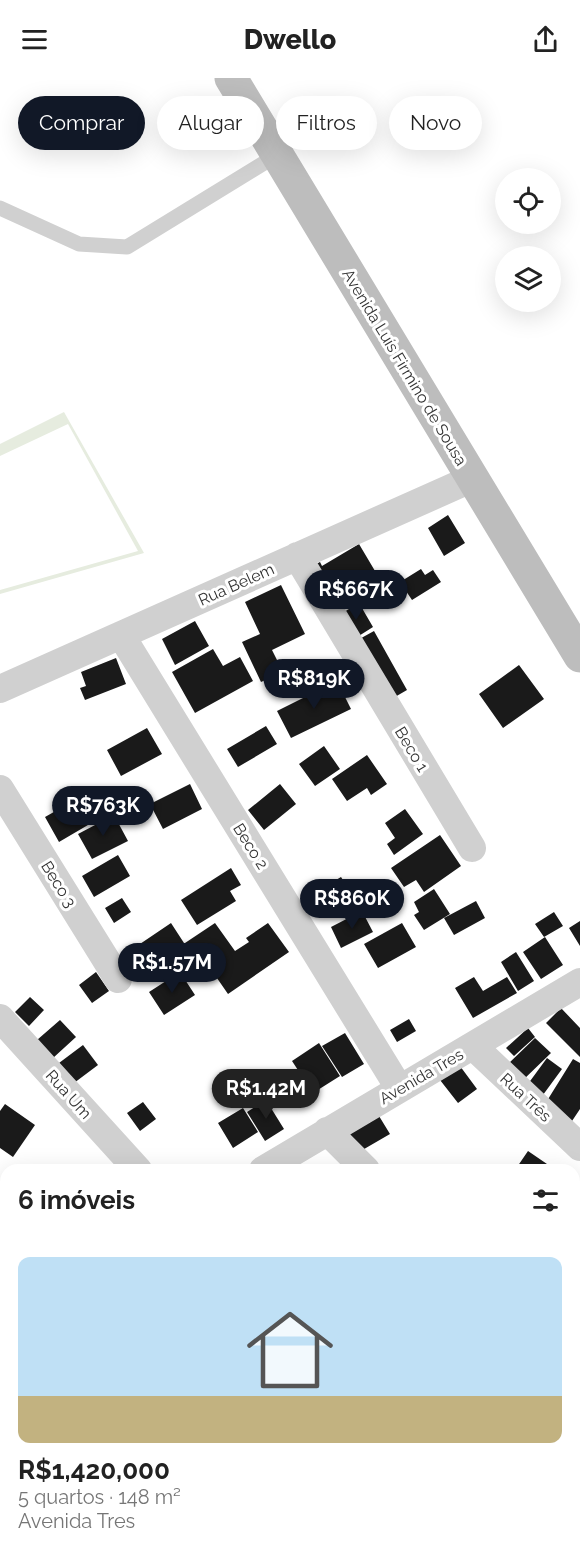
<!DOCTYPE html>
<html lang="pt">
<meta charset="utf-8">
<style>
body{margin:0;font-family:Raleway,sans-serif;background:#f2f2f2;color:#222;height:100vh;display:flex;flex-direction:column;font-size:22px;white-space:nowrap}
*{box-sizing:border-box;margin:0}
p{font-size:20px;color:#767676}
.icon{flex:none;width:33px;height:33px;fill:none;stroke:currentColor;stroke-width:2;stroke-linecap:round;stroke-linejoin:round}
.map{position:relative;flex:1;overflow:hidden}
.drawer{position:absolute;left:0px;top:1086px;width:580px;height:402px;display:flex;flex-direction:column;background:#fff;border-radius:18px 18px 0 0;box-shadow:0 6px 24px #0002}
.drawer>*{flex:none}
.guide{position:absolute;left:18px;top:18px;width:544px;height:54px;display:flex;gap:12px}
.controls{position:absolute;left:495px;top:90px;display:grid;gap:12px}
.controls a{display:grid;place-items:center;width:66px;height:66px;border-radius:50%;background:#fff;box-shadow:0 6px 24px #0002;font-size:30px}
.price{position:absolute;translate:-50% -51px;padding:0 14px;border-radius:21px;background:#111827;color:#fff;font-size:20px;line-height:39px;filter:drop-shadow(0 2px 3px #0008)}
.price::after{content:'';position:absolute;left:50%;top:36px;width:18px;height:14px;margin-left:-9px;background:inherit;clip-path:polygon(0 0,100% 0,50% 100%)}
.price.active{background:#222;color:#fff}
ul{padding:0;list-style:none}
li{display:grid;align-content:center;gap:12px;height:318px;padding:0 18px}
li span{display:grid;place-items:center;height:186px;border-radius:12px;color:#555}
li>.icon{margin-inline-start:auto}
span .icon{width:108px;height:108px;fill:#fffc;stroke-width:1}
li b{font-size:26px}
h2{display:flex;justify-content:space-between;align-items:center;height:72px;padding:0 18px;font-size:26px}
.pill{padding:0 21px;border-radius:27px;background:#fff;box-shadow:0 6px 24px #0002;font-size:21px;line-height:54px}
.pill.active{background:#111827;color:#fff}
header{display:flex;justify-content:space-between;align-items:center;height:78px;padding:0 18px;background:#fff;font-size:27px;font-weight:800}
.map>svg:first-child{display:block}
.green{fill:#e6ecdf}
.building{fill:#1a1a1a}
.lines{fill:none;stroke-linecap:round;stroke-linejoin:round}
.service{stroke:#d0d0d0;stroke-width:15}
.minor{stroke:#d0d0d0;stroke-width:28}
.secondary{stroke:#bdbdbd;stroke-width:33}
.labels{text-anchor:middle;stroke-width:6;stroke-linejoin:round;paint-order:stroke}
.street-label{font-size:16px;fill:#333;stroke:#fff}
</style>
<header><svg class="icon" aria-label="menu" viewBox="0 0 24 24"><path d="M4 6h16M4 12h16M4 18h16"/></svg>Dwello<svg class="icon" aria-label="share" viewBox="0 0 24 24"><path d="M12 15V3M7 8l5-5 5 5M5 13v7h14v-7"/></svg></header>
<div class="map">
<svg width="580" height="1488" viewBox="0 0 580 1488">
<rect width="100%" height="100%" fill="#fff"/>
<path class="green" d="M 64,334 L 144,475 L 0,516 L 0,512 L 138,473 L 68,346 L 0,378 L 0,366 Z
M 173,1482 L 238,1482 L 245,1488 L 170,1488 Z"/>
<path class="building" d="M 448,437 L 465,465 L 444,478 L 428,450 Z
M 359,466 L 375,493 L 327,521 L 308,490 L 320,484 L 322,488 Z
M 421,491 L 425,497 L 433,492 L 441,504 L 412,522 L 400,504 Z
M 281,507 L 305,556 L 272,572 L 283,594 L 261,604 L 242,564 L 260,556 L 245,524 Z
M 359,525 L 373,549 L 354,561 L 339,537 Z
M 195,543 L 209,568 L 175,587 L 162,561 Z
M 374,553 L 407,612 L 388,623 L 354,564 Z
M 213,571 L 223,588 L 240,579 L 253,603 L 195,635 L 172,594 Z
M 116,580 L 126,606 L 85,622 L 80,610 L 86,608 L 81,594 Z
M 519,587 L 544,621 L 503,650 L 479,616 Z
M 337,603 L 351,631 L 291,660 L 277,633 Z
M 266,648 L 277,666 L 238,689 L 227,671 Z
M 147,650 L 162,676 L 121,698 L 107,672 Z
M 324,668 L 340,691 L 315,708 L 299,686 Z
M 367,677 L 387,706 L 371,717 L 367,710 L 347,723 L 332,701 Z
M 190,706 L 202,731 L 163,751 L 150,726 Z
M 280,706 L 296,726 L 264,752 L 248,732 Z
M 91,713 L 105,737 L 59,764 L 45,739 Z
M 405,731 L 423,756 L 394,777 L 387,766 L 395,760 L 385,745 Z
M 114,737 L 128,763 L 92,781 L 78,756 Z
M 440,757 L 461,788 L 424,814 L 416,802 L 404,809 L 391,790 Z
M 118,777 L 130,798 L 94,819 L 82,798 Z
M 231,790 L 241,807 L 230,813 L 236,823 L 197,847 L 181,822 Z
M 341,799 L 352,816 L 337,825 L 326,808 Z
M 434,811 L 450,836 L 424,852 L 414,837 L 419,834 L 414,824 Z
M 122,820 L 131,834 L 114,845 L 105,830 Z
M 476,823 L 485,840 L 454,857 L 444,840 Z
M 362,833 L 373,854 L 341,870 L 331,849 Z
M 554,834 L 563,848 L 544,859 L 535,846 Z
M 580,843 L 580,868 L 569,850 Z
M 171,845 L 184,865 L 161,881 L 158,877 L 148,884 L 137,868 Z
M 215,845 L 235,873 L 249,864 L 246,860 L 268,845 L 289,874 L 228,916 L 210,890 L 220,883 L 213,873 L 198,884 L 185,865 Z
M 402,845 L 416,869 L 378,890 L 364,866 Z
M 545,859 L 563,887 L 541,901 L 523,874 Z
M 516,874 L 534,903 L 518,913 L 501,884 Z
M 96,894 L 109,913 L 92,925 L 79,907 Z
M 180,894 L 195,917 L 164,937 L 149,914 Z
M 474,899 L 483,913 L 507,899 L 517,915 L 473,940 L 455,910 Z
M 30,919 L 44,932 L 29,948 L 15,934 Z
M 561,930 L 580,950 L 580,979 L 546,945 Z
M 409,941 L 416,953 L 397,964 L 390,952 Z
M 60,942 L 76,959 L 53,980 L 37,962 Z
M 528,950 L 535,959 L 514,978 L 506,970 Z
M 345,955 L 364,986 L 342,999 L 322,968 Z
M 535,960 L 551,975 L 521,1004 L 506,988 Z
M 319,965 L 340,998 L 313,1015 L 292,983 Z
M 83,967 L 98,987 L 70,1008 L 55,988 Z
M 547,980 L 562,991 L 540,1021 L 525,1010 Z
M 573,981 L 580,985 L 580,1031 L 572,1043 L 545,1026 Z
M 460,988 L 477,1011 L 458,1025 L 440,1002 Z
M 266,1022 L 284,1051 L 265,1063 L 247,1034 Z
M 143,1024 L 156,1041 L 140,1053 L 127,1035 Z
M 5,1026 L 35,1047 L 13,1079 L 0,1070 L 0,1033 Z
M 243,1030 L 258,1054 L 233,1070 L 218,1045 Z
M 379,1038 L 390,1056 L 359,1074 L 348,1056 Z
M 528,1073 L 547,1086 L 543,1092 L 515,1092 Z
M 574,1104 L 580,1107 L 580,1135 L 574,1145 Z
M 580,1152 L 580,1179 L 574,1177 L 574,1164 Z
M 6,1164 L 6,1218 L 0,1214 L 0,1174 Z
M 574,1201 L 580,1204 L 580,1222 L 578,1227 L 574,1225 Z
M 580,1236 L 580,1280 L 574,1275 L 574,1243 Z
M 0,1349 L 6,1352 L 6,1391 L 0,1401 Z
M 579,1381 L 580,1412 L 577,1416 L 574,1414 L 574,1387 Z
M 6,1395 L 6,1442 L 0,1439 L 0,1406 Z
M 72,1482 L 94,1482 L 90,1488 L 84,1488 Z
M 99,1482 L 122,1482 L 119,1488 L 110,1488 Z
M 281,1482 L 311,1482 L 306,1488 L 289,1488 Z
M 316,1482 L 369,1482 L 364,1488 L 311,1488 Z
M 415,1482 L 435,1482 L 432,1488 Z
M 436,1482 L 471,1482 L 468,1488 L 432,1488 Z"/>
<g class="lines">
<path class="service" d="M 0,130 L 79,166 L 127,169 L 277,77"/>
<path class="minor" d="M 297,478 L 472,770
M 121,557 L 399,1010
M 0,611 L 471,401
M 0,711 L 118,901
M 0,940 L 138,1092
M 473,968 L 580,1069
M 327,1053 L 366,1092
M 263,1092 L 580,904
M 0,1231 L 6,1235
M 574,1301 L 580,1307
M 0,1451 L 6,1455
M 47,1482 L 56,1488
M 258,1482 L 264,1488
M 529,1482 L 535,1488
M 152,1488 L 155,1482"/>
<path class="secondary" d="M 231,0 L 580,578"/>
</g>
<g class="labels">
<g class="street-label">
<text transform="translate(405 289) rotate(59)" y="6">Avenida Luís Firmino de Sousa</text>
<text transform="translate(236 506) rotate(-24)" y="6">Rua Belem</text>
<text transform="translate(412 671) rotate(59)" y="6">Beco 1</text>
<text transform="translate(251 768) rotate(58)" y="6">Beco 2</text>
<text transform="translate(59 806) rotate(58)" y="6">Beco 3</text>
<text transform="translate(421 998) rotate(-30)" y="6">Avenida Tres</text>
<text transform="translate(69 1016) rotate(48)" y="6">Rua Um</text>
<text transform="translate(526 1019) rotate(43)" y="6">Rua Três</text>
</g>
</g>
</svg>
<div class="controls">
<a><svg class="icon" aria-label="locate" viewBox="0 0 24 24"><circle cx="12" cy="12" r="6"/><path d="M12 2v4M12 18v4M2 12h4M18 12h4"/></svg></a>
<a><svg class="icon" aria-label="layers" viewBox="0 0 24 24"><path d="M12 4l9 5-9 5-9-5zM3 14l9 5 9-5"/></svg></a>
</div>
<b class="price" style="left:356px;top:543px">R$667K</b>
<b class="price" style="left:314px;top:632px">R$819K</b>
<b class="price" style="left:103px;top:759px">R$763K</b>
<b class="price" style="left:352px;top:852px">R$860K</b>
<b class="price" style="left:172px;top:916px">R$1.57M</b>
<b class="price active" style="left:266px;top:1042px">R$1.42M</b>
<div class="guide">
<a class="pill active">Comprar</a>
<a class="pill">Alugar</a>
<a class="pill">Filtros</a>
<a class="pill">Novo</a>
</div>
<section class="drawer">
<h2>6 imóveis<svg class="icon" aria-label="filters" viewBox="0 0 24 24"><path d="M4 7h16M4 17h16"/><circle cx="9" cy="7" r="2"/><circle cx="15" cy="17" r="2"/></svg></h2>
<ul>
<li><span style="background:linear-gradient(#bfe0f5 75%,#c2b280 0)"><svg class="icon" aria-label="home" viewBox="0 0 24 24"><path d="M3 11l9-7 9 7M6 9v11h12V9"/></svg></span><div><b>R$1,420,000</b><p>5 quartos · 148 m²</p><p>Avenida Tres</p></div></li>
</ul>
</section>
</div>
